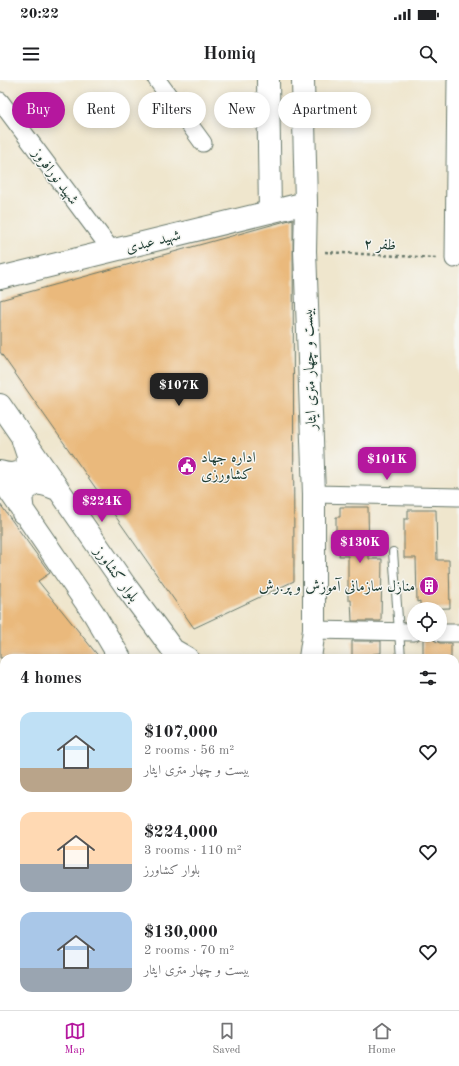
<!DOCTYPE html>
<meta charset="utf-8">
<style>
body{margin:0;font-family:"Old Standard TT",Amiri,serif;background:#f6f6f6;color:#202124;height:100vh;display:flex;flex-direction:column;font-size:15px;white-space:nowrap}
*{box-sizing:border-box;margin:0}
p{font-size:13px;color:#757577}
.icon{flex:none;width:22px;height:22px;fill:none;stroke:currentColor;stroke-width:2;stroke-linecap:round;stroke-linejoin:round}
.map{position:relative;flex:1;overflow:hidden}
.panel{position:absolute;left:0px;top:574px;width:459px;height:356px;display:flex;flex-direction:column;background:#fff;border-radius:12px 12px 0 0;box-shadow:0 2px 10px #0003}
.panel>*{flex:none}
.banner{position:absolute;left:12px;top:12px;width:435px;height:36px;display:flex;gap:8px}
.tools{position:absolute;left:407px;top:522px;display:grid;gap:8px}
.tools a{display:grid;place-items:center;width:40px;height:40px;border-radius:50%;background:#fff;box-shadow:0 2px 10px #0003;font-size:20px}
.price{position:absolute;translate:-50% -34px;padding:0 9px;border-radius:8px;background:#b5179e;color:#fff;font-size:13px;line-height:26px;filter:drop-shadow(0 1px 2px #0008)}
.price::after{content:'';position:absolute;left:50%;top:24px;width:12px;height:9px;margin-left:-6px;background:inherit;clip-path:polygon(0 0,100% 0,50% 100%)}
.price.current{background:#222;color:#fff}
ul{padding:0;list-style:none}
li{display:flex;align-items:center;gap:12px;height:100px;padding:0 20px}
li span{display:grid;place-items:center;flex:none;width:112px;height:80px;border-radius:12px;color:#555}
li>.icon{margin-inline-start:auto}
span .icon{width:48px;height:48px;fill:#fffc;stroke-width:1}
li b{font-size:17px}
h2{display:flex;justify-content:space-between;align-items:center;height:48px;padding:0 20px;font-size:17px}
.tag{padding:0 14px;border-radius:18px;background:#fff;box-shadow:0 2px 10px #0003;font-size:14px;line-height:36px}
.tag.current{background:#b5179e;color:#fff}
.status{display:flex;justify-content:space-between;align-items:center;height:28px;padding:0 20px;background:#fff;direction:ltr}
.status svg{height:11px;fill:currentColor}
header{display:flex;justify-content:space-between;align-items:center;height:52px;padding:0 20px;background:#fff;font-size:18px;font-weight:700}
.dock{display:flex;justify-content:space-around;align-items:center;height:56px;border-top:1px solid #e0e0e0;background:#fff;font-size:11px;color:#757577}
.dock a{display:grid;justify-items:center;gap:2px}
.dock .current{color:#b5179e}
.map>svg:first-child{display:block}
.building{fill:#eab97b}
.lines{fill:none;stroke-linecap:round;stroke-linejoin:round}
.lane-casing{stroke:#68786a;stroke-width:10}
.street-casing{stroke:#68786a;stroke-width:19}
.secondary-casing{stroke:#68786a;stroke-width:24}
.path{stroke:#68786a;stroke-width:2.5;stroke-dasharray:3 3;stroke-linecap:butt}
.lane{stroke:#fff;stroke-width:8}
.street{stroke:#fff;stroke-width:17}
.secondary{stroke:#fff;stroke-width:22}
.labels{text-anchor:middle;stroke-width:3;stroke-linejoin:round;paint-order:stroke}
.street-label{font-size:15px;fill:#1f3d34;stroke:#f6f6f2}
.poi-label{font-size:15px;fill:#1f3d34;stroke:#f6f6f2;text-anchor:start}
</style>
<div class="status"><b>20:22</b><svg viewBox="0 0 49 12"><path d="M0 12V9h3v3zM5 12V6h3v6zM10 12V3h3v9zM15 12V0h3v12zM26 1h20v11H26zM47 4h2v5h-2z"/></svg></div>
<header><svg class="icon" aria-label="menu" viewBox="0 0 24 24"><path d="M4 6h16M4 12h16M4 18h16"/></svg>Homiq<svg class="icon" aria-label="search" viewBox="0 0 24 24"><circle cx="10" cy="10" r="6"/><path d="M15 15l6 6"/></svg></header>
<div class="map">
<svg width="459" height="930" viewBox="0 0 459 930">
<rect width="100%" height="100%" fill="#f6f6f2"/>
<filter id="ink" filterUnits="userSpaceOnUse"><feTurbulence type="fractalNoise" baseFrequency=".025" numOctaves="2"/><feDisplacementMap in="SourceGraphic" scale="8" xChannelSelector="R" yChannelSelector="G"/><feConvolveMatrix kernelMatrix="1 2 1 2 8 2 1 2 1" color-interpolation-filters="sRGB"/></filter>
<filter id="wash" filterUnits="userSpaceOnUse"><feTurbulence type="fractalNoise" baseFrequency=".012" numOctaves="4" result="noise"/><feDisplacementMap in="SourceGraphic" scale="16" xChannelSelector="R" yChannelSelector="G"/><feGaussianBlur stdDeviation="0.9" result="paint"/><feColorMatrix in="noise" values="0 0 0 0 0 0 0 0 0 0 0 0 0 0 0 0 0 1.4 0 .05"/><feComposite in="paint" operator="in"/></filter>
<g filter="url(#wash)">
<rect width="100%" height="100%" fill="#efe6cd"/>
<g id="blocks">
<path class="building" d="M 293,139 L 294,501 L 194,548 L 0,272 L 0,220 Z
M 0,424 L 50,493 L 38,501 L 100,578 L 0,578 Z
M 340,427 L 368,427 L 369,479 L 382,479 L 381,541 L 352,541 L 351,520 L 348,520 L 348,476 L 339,476 L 340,469 L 336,469 L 336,437 L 340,437 Z
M 408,430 L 436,430 L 437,480 L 449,480 L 450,528 L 420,529 L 420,521 L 417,522 L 416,478 L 404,478 L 404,439 L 408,439 Z
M 423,559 L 432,559 L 440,563 L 451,563 L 451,578 L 423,578 Z
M 352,561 L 381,561 L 381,573 L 373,574 L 373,578 L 352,578 Z"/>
</g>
</g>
<g filter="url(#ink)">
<use href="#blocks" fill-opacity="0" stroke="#68786a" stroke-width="1"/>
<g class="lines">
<g class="lane-casing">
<path id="lane" d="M 393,472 L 401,578"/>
</g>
<g class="street-casing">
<path id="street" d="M 157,0 L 203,63
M 0,21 L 112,171
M 454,179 L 456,0
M 314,414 L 459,417
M 314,550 L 414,552
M 440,553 L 459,553"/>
</g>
<g class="secondary-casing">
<path id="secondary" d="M 268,0 L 270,132
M 303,0 L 306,123 L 305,171 L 314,414 L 314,550 L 310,578
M 0,198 L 306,123
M 0,325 L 127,508 L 173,570 L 187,578
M 0,392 C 11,395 18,395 27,388 L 28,376 L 23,361
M 0,397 L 94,534 L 120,578
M 23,433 L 21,416 C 34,400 39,402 57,409
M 0,723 L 4,720
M 0,787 L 4,786
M 455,848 L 459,850
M 455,879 L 459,880
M 130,930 L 132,926"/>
</g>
<path class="path" d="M 325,172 L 436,178"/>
<use href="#lane" class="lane"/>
<use href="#street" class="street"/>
<use href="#secondary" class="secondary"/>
</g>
</g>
<defs>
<g id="civic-disc" transform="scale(1)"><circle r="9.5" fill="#b5179e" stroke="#f6f6f2"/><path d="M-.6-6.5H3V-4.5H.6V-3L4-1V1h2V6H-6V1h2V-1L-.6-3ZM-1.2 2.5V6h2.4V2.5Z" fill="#fff"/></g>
<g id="building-disc" transform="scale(1)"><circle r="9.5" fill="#b5179e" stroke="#f6f6f2"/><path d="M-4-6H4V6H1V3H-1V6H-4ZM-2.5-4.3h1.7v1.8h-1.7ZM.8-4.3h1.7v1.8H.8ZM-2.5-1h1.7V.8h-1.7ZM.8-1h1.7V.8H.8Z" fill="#fff"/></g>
</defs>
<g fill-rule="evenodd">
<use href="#civic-disc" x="187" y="386"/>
<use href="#building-disc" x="429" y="506"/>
</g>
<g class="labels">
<g class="street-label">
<text transform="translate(56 96) rotate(53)" y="5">شهید نورافروز</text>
<text transform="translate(153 161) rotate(-14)" y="5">شهید عبدی</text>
<text transform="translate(380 164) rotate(3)" y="5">ظفر ۲</text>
<text transform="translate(309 289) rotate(-92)" y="5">بیست و چهار متری ایثار</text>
<text transform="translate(117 494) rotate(54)" y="5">بلوار کشاورز</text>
</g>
<g class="poi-label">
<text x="201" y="382">اداره جهاد<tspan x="201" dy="17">کشاورزی</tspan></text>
<text x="415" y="511" text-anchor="end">منازل سازمانی آموزش و پر.رش</text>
</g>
</g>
</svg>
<div class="tools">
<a><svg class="icon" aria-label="locate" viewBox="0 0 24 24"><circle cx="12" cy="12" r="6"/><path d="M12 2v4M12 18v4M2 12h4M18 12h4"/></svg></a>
</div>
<b class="price current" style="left:179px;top:327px">$107K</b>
<b class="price" style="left:387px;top:401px">$101K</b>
<b class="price" style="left:102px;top:443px">$224K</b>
<b class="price" style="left:360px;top:484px">$130K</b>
<div class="banner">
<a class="tag current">Buy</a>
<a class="tag">Rent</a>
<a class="tag">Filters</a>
<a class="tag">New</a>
<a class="tag">Apartment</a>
</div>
<section class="panel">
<h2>4 homes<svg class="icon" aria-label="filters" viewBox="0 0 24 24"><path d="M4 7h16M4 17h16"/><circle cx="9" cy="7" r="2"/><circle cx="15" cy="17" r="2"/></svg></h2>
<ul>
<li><span style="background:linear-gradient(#bfe0f5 70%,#b9a48a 0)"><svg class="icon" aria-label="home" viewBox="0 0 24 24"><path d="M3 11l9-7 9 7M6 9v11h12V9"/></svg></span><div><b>$107,000</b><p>2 rooms · 56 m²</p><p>بیست و چهار متری ایثار</p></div><svg class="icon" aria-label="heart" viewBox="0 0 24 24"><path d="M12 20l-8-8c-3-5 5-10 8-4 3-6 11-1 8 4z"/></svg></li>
<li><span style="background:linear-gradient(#ffd9b3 65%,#9aa5b1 0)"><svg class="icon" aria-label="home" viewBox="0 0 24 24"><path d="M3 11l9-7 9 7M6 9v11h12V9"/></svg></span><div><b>$224,000</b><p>3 rooms · 110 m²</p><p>بلوار کشاورز</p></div><svg class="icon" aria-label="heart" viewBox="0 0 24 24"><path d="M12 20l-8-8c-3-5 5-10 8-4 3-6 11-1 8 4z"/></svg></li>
<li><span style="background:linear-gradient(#a9c7e8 70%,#9aa5b1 0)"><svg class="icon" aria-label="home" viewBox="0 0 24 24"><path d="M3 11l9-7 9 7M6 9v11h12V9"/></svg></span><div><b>$130,000</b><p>2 rooms · 70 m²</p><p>بیست و چهار متری ایثار</p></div><svg class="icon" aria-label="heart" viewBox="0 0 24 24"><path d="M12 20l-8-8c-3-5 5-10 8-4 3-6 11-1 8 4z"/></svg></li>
</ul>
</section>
</div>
<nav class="dock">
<a class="current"><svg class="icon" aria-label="map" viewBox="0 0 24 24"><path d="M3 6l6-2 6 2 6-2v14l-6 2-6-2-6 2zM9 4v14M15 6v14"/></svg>Map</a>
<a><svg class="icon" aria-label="saved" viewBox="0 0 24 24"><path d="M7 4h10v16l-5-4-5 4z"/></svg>Saved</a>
<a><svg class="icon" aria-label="home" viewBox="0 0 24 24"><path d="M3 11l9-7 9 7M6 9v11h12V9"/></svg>Home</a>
</nav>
